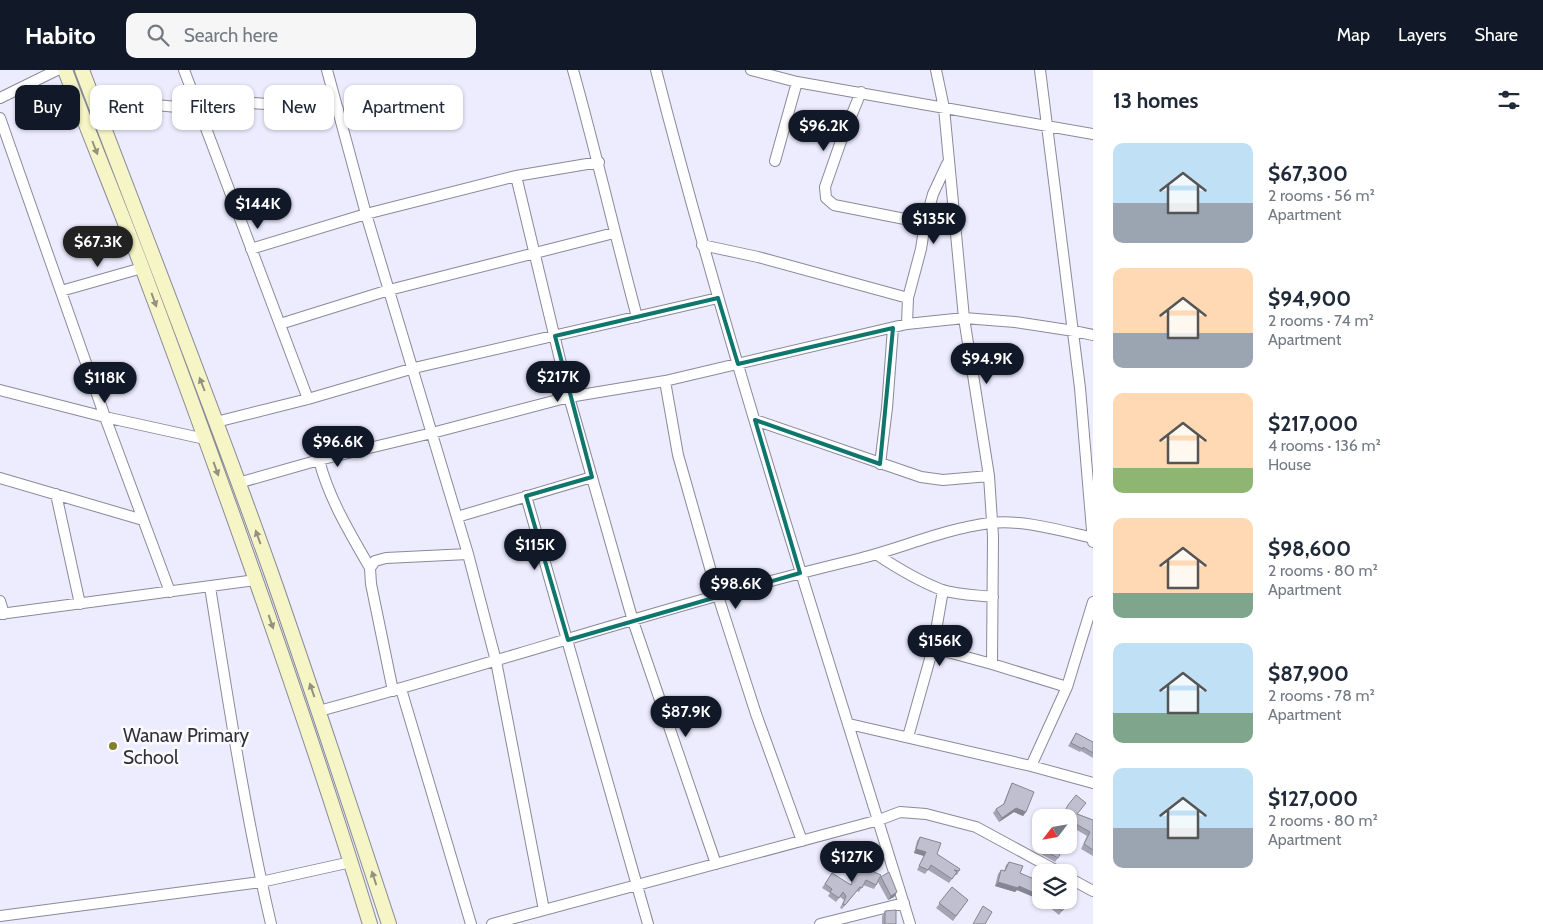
<!DOCTYPE html>
<meta charset="utf-8">
<style>
body{margin:0;font-family:Cabin,sans-serif;background:#f6f6f7;color:#1f2937;height:100vh;display:flex;flex-direction:column;font-size:19px;white-space:nowrap}
*{box-sizing:border-box;margin:0}
p{font-size:16px;color:#747a83}
.icon{flex:none;width:28px;height:28px;fill:none;stroke:currentColor;stroke-width:2;stroke-linecap:round;stroke-linejoin:round}
.map{position:relative;flex:1;overflow:hidden}
.panel{display:flex;flex-direction:column;background:#fff;width:450px}
.panel>*{flex:none}
.guide{position:absolute;left:15px;top:15px;width:475px;height:45px;display:flex;gap:10px}
.needle{width:32px;rotate:239deg}
.buttons{position:absolute;left:1032px;top:739px;display:grid;gap:10px}
.buttons a{display:grid;place-items:center;width:45px;height:45px;border-radius:10px;background:#fff;box-shadow:0 1px 4px #0004;font-size:25px}
.price{position:absolute;translate:-50% -42px;padding:0 11px;border-radius:18px;background:#111827;color:#fff;font-size:16px;line-height:32px;filter:drop-shadow(0 1px 2px #0008)}
.price::after{content:'';position:absolute;left:50%;top:30px;width:15px;height:11px;margin-left:-8px;background:inherit;clip-path:polygon(0 0,100% 0,50% 100%)}
.price.active{background:#222;color:#fff}
ul{padding:0;list-style:none}
li{display:flex;align-items:center;gap:15px;height:125px;padding:0 20px}
li span{display:grid;place-items:center;flex:none;width:140px;height:100px;border-radius:10px;color:#555}
li>.icon{margin-inline-start:auto}
span .icon{width:60px;height:60px;fill:#fffc;stroke-width:1}
li b{font-size:21px}
h2{display:flex;justify-content:space-between;align-items:center;height:60px;padding:0 20px;font-size:21px}
.chip{padding:0 18px;border-radius:10px;background:#fff;box-shadow:0 1px 4px #0004;font-size:18px;line-height:45px}
.chip.active{background:#111827;color:#fff}
header{display:flex;align-items:center;gap:30px;box-sizing:border-box;height:70px;padding:0 25px;background:#111827;color:#fff}
header strong{font-size:24px}
nav{display:flex;gap:28px;margin-inline-start:auto;font-size:18px}
.search{width:350px;height:45px;background:#f6f6f7;display:flex;align-items:center;gap:12px;box-sizing:border-box;padding:0 18px;border-radius:10px;color:#747a83;font-size:19px}
main{display:flex;flex:1;min-height:0}
.map>svg:first-child{display:block}
.lines{fill:none;stroke-linecap:round;stroke-linejoin:round}
.minor-casing{stroke:#8a8999;stroke-width:12}
.secondary-casing{stroke:#8a8999;stroke-width:16}
.minor{stroke:#fff;stroke-width:10}
.secondary{stroke:#f5f5c6;stroke-width:14}
.wall{fill:#a5a4b3}
.shaded-wall{fill:#868692}
.building{fill:#c0bfd0;stroke:#868692}
.oneway{fill:#93927e}
.marked{fill:none;stroke:#0f766e;stroke-width:4;stroke-linejoin:round}
.poi-dot{fill:#81812a;stroke:#fbfbff;stroke-width:2}
.labels{text-anchor:middle;stroke-width:5;stroke-linejoin:round;paint-order:stroke}
.poi-label{font-size:19px;fill:#313037;stroke:#fbfbff;text-anchor:start}
</style>
<header>
<strong>Habito</strong>
<div class="search"><svg class="icon" aria-label="search" viewBox="0 0 24 24"><circle cx="10" cy="10" r="6"/><path d="M15 15l6 6"/></svg>Search here</div>
<nav><a>Map</a><a>Layers</a><a>Share</a></nav>
</header>
<main>
<div class="map">
<svg width="1093" height="854" viewBox="0 0 1093 854">
<rect width="100%" height="100%" fill="#edecfe"/>
<g class="lines">
<g class="minor-casing">
<path id="minor" d="M 184,0 L 308,329
M 327,0 L 366,144 L 468,484 L 496,591 L 544,840
M 573,0 C 596,82 615,165 637,247
M 656,0 C 730,288 823,570 910,854
M 751,0 L 797,12 L 1093,64
M 936,0 L 944,38 L 964,248 L 989,406 L 993,466 L 992,594
M 1040,0 L 1080,318 L 1093,472
M 861,22 L 841,71 L 825,117 L 826,128 L 834,135 L 925,153
M 0,28 L 57,0
M 93,29 L 198,39
M 195,29 L 338,39
M 0,48 L 105,347 L 170,522
M 775,91 L 797,12
M 516,106 L 569,327 L 633,551 L 716,794
M 702,175 L 758,187 L 908,228
M 251,179 L 366,144 L 516,106 L 599,92
M 61,221 L 142,198
M 280,254 L 389,220 L 614,163
M 907,254 L 908,228 L 921,179 L 925,153 L 933,124 L 947,94
M 665,311 L 678,385 L 718,526 L 756,644 L 802,771
M 0,320 L 105,347 L 205,369
M 755,350 L 921,407 L 943,410 L 989,406
M 216,352 L 308,329 L 414,298 L 718,228
M 319,390 C 329,429 350,463 370,498
M 880,394 L 887,338 L 893,258
M 0,408 L 143,450
M 238,413 L 319,390 L 432,363 L 569,327 L 665,311 L 907,254 L 964,248 L 1015,252 L 1074,261 L 1093,265
M 56,424 L 80,534
M 526,426 L 648,854
M 457,447 L 592,407
M 876,484 C 897,498 919,511 942,520 C 958,525 976,525 993,527
M 210,517 C 228,630 245,743 271,854
M 0,531 L 4,544
M 0,544 L 256,510
M 933,578 L 992,594 L 1067,617
M 401,619 L 471,854
M 393,621 L 371,514 L 370,498 L 375,491 L 386,488 L 468,484
M 319,641 C 498,593 674,533 854,490 C 900,479 943,459 990,453 C 1022,449 1062,461 1093,468
M 849,654 L 1031,696 L 1093,713
M 908,667 L 933,578 L 943,520
M 1031,696 L 1067,617 L 1093,532
M 1069,808 L 1093,821
M 0,846 L 261,812 L 351,792
M 492,854 L 879,750 L 900,742 L 926,744 L 976,757 L 1059,802
M 820,854 L 904,833"/>
</g>
<g class="secondary-casing">
<path id="secondary" d="M 65,0 C 90,67 118,133 143,200 C 224,416 302,633 370,854
M 82,0 C 146,169 213,338 273,508 C 313,623 351,738 389,854"/>
</g>
<use href="#minor" class="minor"/>
<use href="#secondary" class="secondary"/>
</g>
<path class="wall" d="M 1076,663 L 1093,672 L 1093,688 L 1081,681 L 1080,682 L 1068,676 Z
M 1012,713 L 1026,742 L 1023,746 L 1014,742 L 999,752 L 993,743 L 996,739 L 1003,735 L 1010,717 Z
M 1078,744 L 1093,750 L 1093,786 L 1081,779 L 1087,766 L 1072,757 Z
M 920,767 L 937,784 L 959,801 L 957,805 L 955,805 L 949,813 L 928,800 L 925,804 L 917,800 L 924,786 L 914,783 L 917,771 Z
M 1044,775 L 1058,788 L 1055,792 L 1039,783 Z
M 1009,792 L 1020,803 L 1041,812 L 1041,830 L 1069,830 L 1074,825 L 1059,845 L 1048,836 L 1047,838 L 1035,830 L 1036,828 L 1017,820 L 1015,822 L 995,816 L 998,804 L 1001,800 L 1004,801 L 1006,795 Z
M 860,796 L 881,807 L 897,822 L 894,827 L 888,830 L 878,812 L 874,819 L 863,815 L 859,822 L 857,821 L 842,839 L 840,838 L 844,830 L 840,827 L 836,832 L 828,826 L 830,823 L 822,818 L 832,803 L 850,815 L 857,800 Z
M 952,817 L 968,830 L 953,851 L 936,838 Z
M 885,841 L 896,854 L 882,854 L 882,846 Z"/>
<path class="shaded-wall" d="M 1016,738 L 1026,742 L 1023,746 L 1014,742 L 999,752 L 1002,748 Z
M 916,779 L 926,782 L 924,786 L 914,783 Z
M 998,812 L 1019,816 L 1039,825 L 1036,828 L 1017,820 L 1015,822 L 995,816 Z
M 897,822 L 894,827 L 888,830 L 891,826 Z"/>
<path class="building" d="M 1076,663 L 1093,672 L 1093,683 L 1083,677 L 1083,679 L 1071,673 Z
M 1012,713 L 1034,722 L 1026,742 L 1016,738 L 1002,748 L 996,739 L 1004,734 Z
M 1076,725 L 1086,733 L 1077,744 L 1093,750 L 1093,780 L 1084,774 L 1090,762 L 1074,753 L 1069,762 L 1069,748 L 1061,748 L 1068,735 Z
M 920,767 L 941,773 L 937,784 L 960,799 L 959,801 L 954,800 L 957,802 L 952,809 L 931,795 L 928,800 L 919,796 L 926,782 L 916,779 Z
M 1044,775 L 1065,775 L 1058,788 L 1042,779 Z
M 1009,792 L 1023,796 L 1020,803 L 1041,812 L 1041,829 L 1037,826 L 1039,825 L 1019,816 L 1018,818 L 998,812 L 1001,800 L 1005,801 Z
M 860,796 L 881,805 L 876,815 L 866,810 L 862,818 L 860,817 L 845,835 L 843,834 L 846,826 L 843,822 L 839,828 L 830,822 L 832,819 L 825,814 L 832,803 L 851,815 Z
M 889,802 L 897,822 L 891,826 L 881,807 Z
M 952,817 L 968,830 L 956,846 L 939,833 Z
M 1069,821 L 1074,825 L 1062,841 L 1051,832 L 1050,834 L 1043,830 L 1069,830 Z
M 983,836 L 992,842 L 985,854 L 973,854 Z
M 896,840 L 896,854 L 885,854 L 885,841 Z"/>
<defs><path id="oneway-solid" d="M-6-.8H1V-3.2L6.5 0L1 3.2V.8H-6Z" transform="scale(1.25)"/></defs>
<g class="oneway">
<use href="#oneway-solid" transform="translate(95 78) rotate(69)"/>
<use href="#oneway-solid" transform="translate(154 230) rotate(70)"/>
<use href="#oneway-solid" transform="translate(202 314) rotate(-111)"/>
<use href="#oneway-solid" transform="translate(216 399) rotate(70)"/>
<use href="#oneway-solid" transform="translate(258 467) rotate(-110)"/>
<use href="#oneway-solid" transform="translate(271 552) rotate(71)"/>
<use href="#oneway-solid" transform="translate(312 620) rotate(-109)"/>
<use href="#oneway-solid" transform="translate(374 808) rotate(-108)"/>
</g>
<path class="marked" d="M 718,228 L 738,294 L 893,258 L 880,394 L 755,350 L 800,503 L 568,570 L 526,426 L 592,407 L 555,266 Z"/>
<circle class="poi-dot" cx="113" cy="676" r="5"/>
<g class="labels">
<g class="poi-label">
<text x="123" y="672">Wanaw Primary<tspan x="123" dy="22">School</tspan></text>
</g>
</g>
</svg>
<div class="buttons">
<a><svg class="needle" viewBox="-14 -14 28 28"><path d="M0-13l5 13h-10z" fill="#e53935"/><path d="M0 13l5-13h-10z" fill="#747a83"/></svg></a>
<a><svg class="icon" aria-label="layers" viewBox="0 0 24 24"><path d="M12 4l9 5-9 5-9-5zM3 14l9 5 9-5"/></svg></a>
</div>
<b class="price" style="left:824px;top:82px">$96.2K</b>
<b class="price" style="left:258px;top:160px">$144K</b>
<b class="price" style="left:934px;top:175px">$135K</b>
<b class="price active" style="left:98px;top:198px">$67.3K</b>
<b class="price" style="left:987px;top:315px">$94.9K</b>
<b class="price" style="left:558px;top:333px">$217K</b>
<b class="price" style="left:105px;top:334px">$118K</b>
<b class="price" style="left:338px;top:398px">$96.6K</b>
<b class="price" style="left:535px;top:501px">$115K</b>
<b class="price" style="left:736px;top:540px">$98.6K</b>
<b class="price" style="left:940px;top:597px">$156K</b>
<b class="price" style="left:686px;top:668px">$87.9K</b>
<b class="price" style="left:852px;top:813px">$127K</b>
<div class="guide">
<a class="chip active">Buy</a>
<a class="chip">Rent</a>
<a class="chip">Filters</a>
<a class="chip">New</a>
<a class="chip">Apartment</a>
</div>
</div>
<section class="panel">
<h2>13 homes<svg class="icon" aria-label="filters" viewBox="0 0 24 24"><path d="M4 7h16M4 17h16"/><circle cx="9" cy="7" r="2"/><circle cx="15" cy="17" r="2"/></svg></h2>
<ul>
<li><span style="background:linear-gradient(#bfe0f5 60%,#9aa5b1 0)"><svg class="icon" aria-label="home" viewBox="0 0 24 24"><path d="M3 11l9-7 9 7M6 9v11h12V9"/></svg></span><div><b>$67,300</b><p>2 rooms · 56 m²</p><p>Apartment</p></div></li>
<li><span style="background:linear-gradient(#ffd9b3 65%,#9aa5b1 0)"><svg class="icon" aria-label="home" viewBox="0 0 24 24"><path d="M3 11l9-7 9 7M6 9v11h12V9"/></svg></span><div><b>$94,900</b><p>2 rooms · 74 m²</p><p>Apartment</p></div></li>
<li><span style="background:linear-gradient(#ffd9b3 75%,#8fb573 0)"><svg class="icon" aria-label="home" viewBox="0 0 24 24"><path d="M3 11l9-7 9 7M6 9v11h12V9"/></svg></span><div><b>$217,000</b><p>4 rooms · 136 m²</p><p>House</p></div></li>
<li><span style="background:linear-gradient(#ffd9b3 75%,#7fa58c 0)"><svg class="icon" aria-label="home" viewBox="0 0 24 24"><path d="M3 11l9-7 9 7M6 9v11h12V9"/></svg></span><div><b>$98,600</b><p>2 rooms · 80 m²</p><p>Apartment</p></div></li>
<li><span style="background:linear-gradient(#bfe0f5 70%,#7fa58c 0)"><svg class="icon" aria-label="home" viewBox="0 0 24 24"><path d="M3 11l9-7 9 7M6 9v11h12V9"/></svg></span><div><b>$87,900</b><p>2 rooms · 78 m²</p><p>Apartment</p></div></li>
<li><span style="background:linear-gradient(#bfe0f5 60%,#9aa5b1 0)"><svg class="icon" aria-label="home" viewBox="0 0 24 24"><path d="M3 11l9-7 9 7M6 9v11h12V9"/></svg></span><div><b>$127,000</b><p>2 rooms · 80 m²</p><p>Apartment</p></div></li>
</ul>
</section>
</main>
